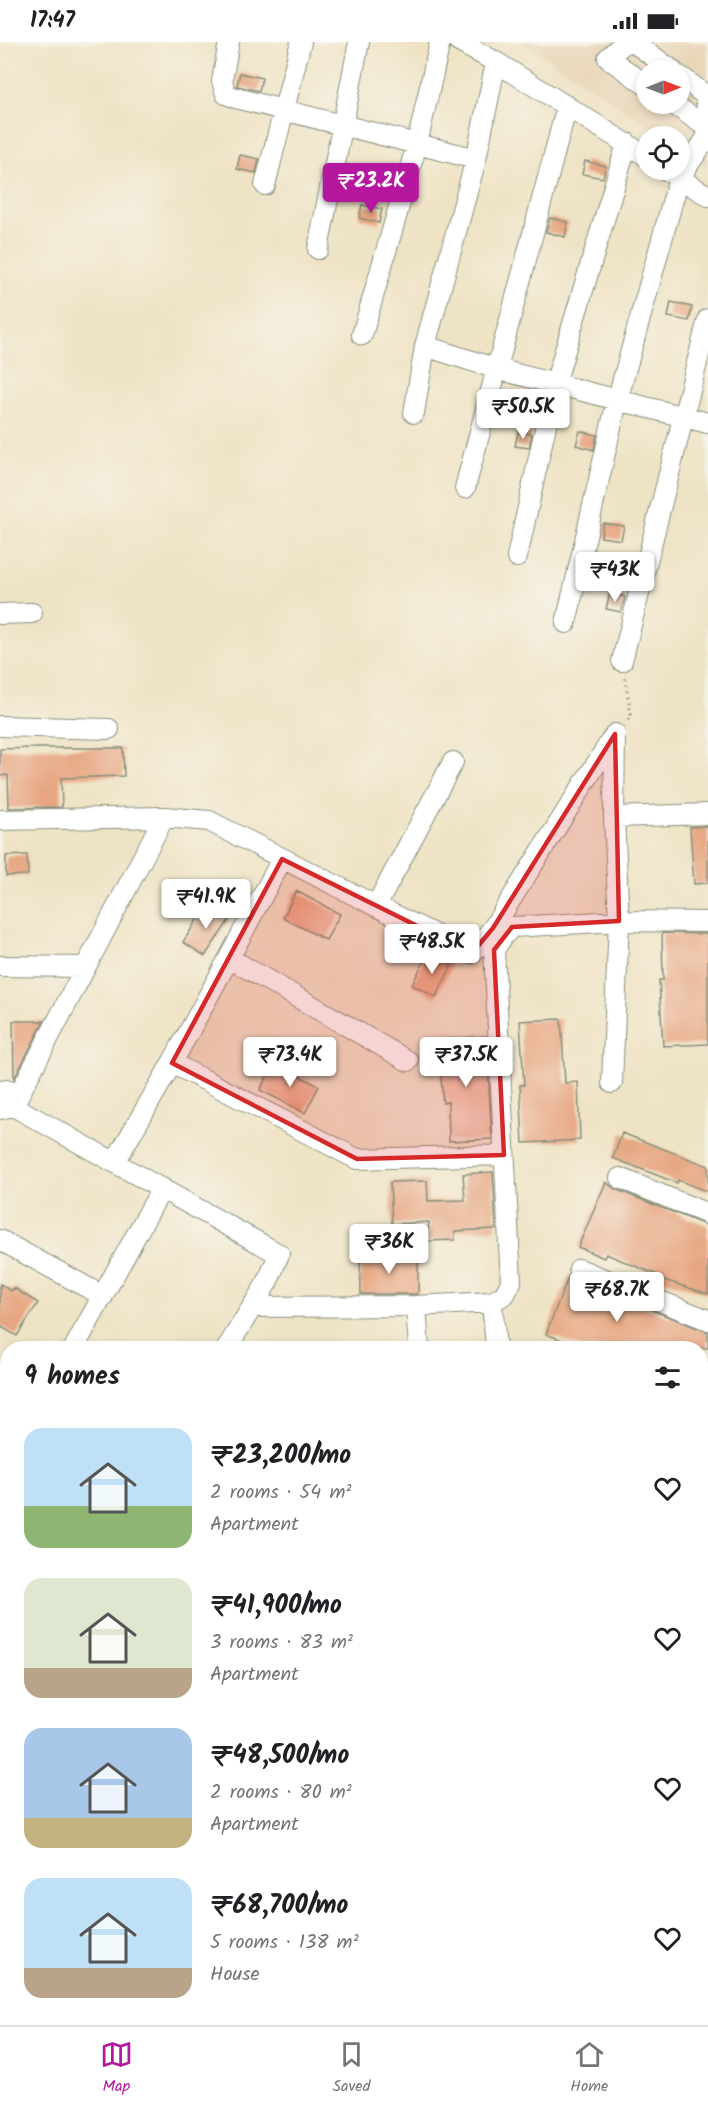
<!DOCTYPE html>
<meta charset="utf-8">
<style>
body{margin:0;font-family:Kalam,sans-serif;background:#f2f2f2;color:#202124;height:100vh;display:flex;flex-direction:column;font-size:22px;white-space:nowrap}
*{box-sizing:border-box;margin:0}
p{font-size:20px;color:#757577}
.icon{flex:none;width:33px;height:33px;fill:none;stroke:currentColor;stroke-width:2;stroke-linecap:round;stroke-linejoin:round}
.map{position:relative;flex:1;overflow:hidden}
.side{position:absolute;left:0px;top:1299px;width:708px;height:684px;display:flex;flex-direction:column;background:#fff;border-radius:24px 24px 0 0;box-shadow:0 3px 9px #0003}
.side>*{flex:none}
.needle{width:39px;rotate:89deg}
.fabs{position:absolute;left:636px;top:18px;display:grid;gap:12px}
.fabs a{display:grid;place-items:center;width:54px;height:54px;border-radius:50%;background:#fff;box-shadow:0 3px 9px #0003;font-size:30px}
.price{position:absolute;translate:-50% -51px;padding:0 14px;border-radius:6px;background:#fff;color:#222;font-size:20px;line-height:39px;filter:drop-shadow(0 2px 3px #0008)}
.price::after{content:'';position:absolute;left:50%;top:36px;width:18px;height:14px;margin-left:-9px;background:inherit;clip-path:polygon(0 0,100% 0,50% 100%)}
.price.on{background:#b5179e;color:#fff}
ul{padding:0;list-style:none}
li{display:flex;align-items:center;gap:18px;height:150px;padding:0 24px}
li span{display:grid;place-items:center;flex:none;width:168px;height:120px;border-radius:18px;color:#555}
li>.icon{margin-inline-start:auto}
span .icon{width:72px;height:72px;fill:#fffc;stroke-width:1}
li b{font-size:26px}
h2{display:flex;justify-content:space-between;align-items:center;height:72px;padding:0 24px;font-size:26px}
.status{display:flex;justify-content:space-between;align-items:center;height:42px;padding:0 30px;background:#fff;direction:ltr}
.status svg{height:16px;fill:currentColor}
.tab-bar{display:flex;justify-content:space-around;align-items:center;height:84px;border-top:2px solid #e0e0e0;background:#fff;font-size:16px;color:#757577}
.tab-bar a{display:grid;justify-items:center;gap:3px}
.tab-bar .on{color:#b5179e}
.map>svg:first-child{display:block}
.built{fill:#e8d5b7;fill-rule:evenodd}
.building{fill:#e7a681}
.lines{fill:none;stroke-linecap:round;stroke-linejoin:round}
.minor-casing{stroke:#87907c;stroke-width:22}
.path{stroke:#87907c;stroke-width:3;stroke-dasharray:1.5 4.5;stroke-linecap:butt}
.minor{stroke:#fff;stroke-width:20}
.marked{fill:#d62828;fill-opacity:0.2;stroke:#d62828;stroke-width:4.5;stroke-linejoin:round}
</style>
<div class="status"><b>17:47</b><svg viewBox="0 0 49 12"><path d="M0 12V9h3v3zM5 12V6h3v6zM10 12V3h3v9zM15 12V0h3v12zM26 1h20v11H26zM47 4h2v5h-2z"/></svg></div>
<div class="map">
<svg width="708" height="1983" viewBox="0 0 708 1983">
<rect width="100%" height="100%" fill="#f7f3e8"/>
<filter id="ink" filterUnits="userSpaceOnUse"><feTurbulence type="fractalNoise" baseFrequency=".0167" numOctaves="2"/><feDisplacementMap in="SourceGraphic" scale="12" xChannelSelector="R" yChannelSelector="G"/><feConvolveMatrix kernelMatrix="1 2 1 2 8 2 1 2 1" color-interpolation-filters="sRGB"/></filter>
<filter id="wash" filterUnits="userSpaceOnUse"><feTurbulence type="fractalNoise" baseFrequency=".008" numOctaves="4" result="noise"/><feDisplacementMap in="SourceGraphic" scale="24" xChannelSelector="R" yChannelSelector="G"/><feGaussianBlur stdDeviation="1.35" result="paint"/><feColorMatrix in="noise" values="0 0 0 0 0 0 0 0 0 0 0 0 0 0 0 0 0 1.4 0 .05"/><feComposite in="paint" operator="in"/></filter>
<g filter="url(#wash)">
<rect width="100%" height="100%" fill="#efe3c5"/>
<path class="built" d="M 524,0 L 708,0 L 708,125 L 680,105 L 680,94 L 664,94 ZM 646,28 L 680,28 L 680,62 L 646,62 Z"/>
<g id="blocks">
<path class="building" d="M 240,31 L 262,36 L 259,49 L 237,44 Z
M 240,113 L 259,117 L 256,131 L 237,127 Z
M 585,119 L 606,124 L 603,136 L 582,132 Z
M 362,163 L 382,167 L 379,181 L 359,176 Z
M 550,176 L 568,180 L 565,195 L 546,190 Z
M 671,260 L 692,265 L 689,279 L 668,275 Z
M 580,389 L 597,393 L 594,408 L 576,403 Z
M 518,390 L 532,392 L 529,406 L 515,404 Z
M 603,481 L 624,484 L 621,498 L 601,495 Z
M 610,551 L 625,555 L 621,570 L 606,567 Z
M 38,706 L 123,706 L 124,734 L 61,736 L 62,765 L 9,766 L 8,733 L 0,734 L 0,707 Z
M 708,784 L 708,841 L 694,842 L 690,785 Z
M 27,813 L 28,833 L 6,834 L 6,814 Z
M 296,849 L 340,872 L 326,898 L 283,876 Z
M 207,862 L 230,877 L 205,914 L 183,900 Z
M 662,891 L 708,892 L 708,1002 L 663,1004 L 659,938 L 663,938 Z
M 428,911 L 452,923 L 436,955 L 412,943 Z
M 561,977 L 565,1041 L 578,1040 L 580,1098 L 523,1101 L 520,1043 L 524,1043 L 520,979 Z
M 13,979 L 44,979 L 14,1037 Z
M 486,994 L 492,1097 L 449,1099 L 448,1060 L 443,1061 L 438,998 Z
M 274,1021 L 319,1044 L 305,1071 L 260,1048 Z
M 622,1091 L 708,1124 L 708,1150 L 678,1138 L 677,1141 L 613,1116 Z
M 493,1130 L 496,1187 L 455,1189 L 455,1198 L 427,1199 L 429,1180 L 392,1182 L 390,1140 L 427,1139 L 428,1159 L 465,1158 L 463,1132 Z
M 606,1140 L 615,1147 L 708,1184 L 708,1252 L 661,1237 L 662,1235 L 606,1212 L 604,1216 L 578,1205 Z
M 418,1213 L 418,1252 L 361,1252 L 360,1214 Z
M 569,1233 L 575,1238 L 708,1290 L 708,1306 L 584,1306 L 546,1292 Z
M 0,1242 L 11,1249 L 14,1246 L 38,1261 L 17,1294 L 0,1284 Z"/>
</g>
</g>
<g filter="url(#ink)">
<use href="#blocks" fill-opacity="0" stroke="#87907c" stroke-width="1.5"/>
<g class="lines">
<g class="minor-casing">
<path id="minor" d="M 229,0 L 222,39 L 226,52 L 236,56 L 476,117
M 459,0 L 496,20 L 646,114
M 625,0 L 608,16 L 646,43
M 633,0 L 672,28
M 496,20 L 476,117 L 425,304 L 497,327 L 708,381
M 680,34 L 705,53 L 708,71
M 673,62 L 708,86
M 666,128 L 708,154
M 265,143 L 301,0
M 318,207 L 359,0
M 362,293 L 417,102 L 440,0
M 414,371 L 425,304
M 465,446 L 567,64
M 517,515 L 555,342 L 627,101
M 0,572 L 32,571
M 566,581 L 617,359 L 679,136 L 708,94
M 622,619 L 708,277
M 0,684 L 109,687
M 614,775 L 708,772
M 0,778 L 164,775 L 209,779 L 376,864 L 472,911 L 493,886 L 615,692
M 376,864 L 453,720
M 229,916 L 282,817
M 0,924 L 85,925
M 172,1021 L 357,1117 L 504,1113
M 612,1041 L 619,879 L 614,775 L 615,692
M 0,1049 L 6,1048 L 19,1052
M 13,1064 L 164,775
M 0,1067 L 13,1064 L 279,1212 L 268,1239 L 227,1306
M 115,1120 L 172,1021 L 229,916 L 408,1019
M 620,1136 L 708,1172
M 0,1198 L 103,1254
M 579,1227 L 708,1278
M 492,1260 L 496,1306
M 416,1264 L 419,1306
M 252,1265 L 416,1264 L 492,1260 L 505,1252 L 511,1240 L 494,908 L 503,894 L 512,885 L 619,879 L 708,880
M 74,1306 L 162,1146
M 0,1357 L 8,1361
M 700,1377 L 708,1380
M 700,1480 L 708,1483
M 0,1511 L 8,1516
M 700,1569 L 708,1550
M 700,1689 L 708,1691
M 0,1694 L 8,1681
M 0,1789 L 8,1793
M 700,1827 L 708,1827
M 0,1884 L 8,1887
M 700,1900 L 708,1903
M 700,1932 L 708,1935
M 228,1976 L 247,1983
M 500,1976 L 510,1979
M 581,1976 L 600,1983
M 0,1978 L 14,1983
M 165,1983 L 168,1976
M 406,1983 L 409,1976
M 542,1983 L 545,1976"/>
</g>
<path class="path" d="M 625,636 L 631,673 L 626,681"/>
<use href="#minor" class="minor"/>
</g>
</g>
<path class="marked" d="M 615,692 L 619,879 L 512,885 L 494,908 L 504,1113 L 357,1117 L 172,1021 L 282,817 L 472,911 L 493,886 Z"/>
</svg>
<div class="fabs">
<a><svg class="needle" viewBox="-14 -14 28 28"><path d="M0-13l5 13h-10z" fill="#e53935"/><path d="M0 13l5-13h-10z" fill="#757577"/></svg></a>
<a><svg class="icon" aria-label="locate" viewBox="0 0 24 24"><circle cx="12" cy="12" r="6"/><path d="M12 2v4M12 18v4M2 12h4M18 12h4"/></svg></a>
</div>
<b class="price on" style="left:371px;top:172px">₹23.2K</b>
<b class="price" style="left:523px;top:398px">₹50.5K</b>
<b class="price" style="left:615px;top:561px">₹43K</b>
<b class="price" style="left:206px;top:888px">₹41.9K</b>
<b class="price" style="left:432px;top:933px">₹48.5K</b>
<b class="price" style="left:290px;top:1046px">₹73.4K</b>
<b class="price" style="left:466px;top:1046px">₹37.5K</b>
<b class="price" style="left:389px;top:1233px">₹36K</b>
<b class="price" style="left:617px;top:1281px">₹68.7K</b>
<section class="side">
<h2>9 homes<svg class="icon" aria-label="filters" viewBox="0 0 24 24"><path d="M4 7h16M4 17h16"/><circle cx="9" cy="7" r="2"/><circle cx="15" cy="17" r="2"/></svg></h2>
<ul>
<li><span style="background:linear-gradient(#bfe0f5 65%,#8fb573 0)"><svg class="icon" aria-label="home" viewBox="0 0 24 24"><path d="M3 11l9-7 9 7M6 9v11h12V9"/></svg></span><div><b>₹23,200/mo</b><p>2 rooms · 54 m²</p><p>Apartment</p></div><svg class="icon" aria-label="heart" viewBox="0 0 24 24"><path d="M12 20l-8-8c-3-5 5-10 8-4 3-6 11-1 8 4z"/></svg></li>
<li><span style="background:linear-gradient(#dfe7d0 75%,#b9a48a 0)"><svg class="icon" aria-label="home" viewBox="0 0 24 24"><path d="M3 11l9-7 9 7M6 9v11h12V9"/></svg></span><div><b>₹41,900/mo</b><p>3 rooms · 83 m²</p><p>Apartment</p></div><svg class="icon" aria-label="heart" viewBox="0 0 24 24"><path d="M12 20l-8-8c-3-5 5-10 8-4 3-6 11-1 8 4z"/></svg></li>
<li><span style="background:linear-gradient(#a9c7e8 75%,#c2b280 0)"><svg class="icon" aria-label="home" viewBox="0 0 24 24"><path d="M3 11l9-7 9 7M6 9v11h12V9"/></svg></span><div><b>₹48,500/mo</b><p>2 rooms · 80 m²</p><p>Apartment</p></div><svg class="icon" aria-label="heart" viewBox="0 0 24 24"><path d="M12 20l-8-8c-3-5 5-10 8-4 3-6 11-1 8 4z"/></svg></li>
<li><span style="background:linear-gradient(#bfe0f5 75%,#b9a48a 0)"><svg class="icon" aria-label="home" viewBox="0 0 24 24"><path d="M3 11l9-7 9 7M6 9v11h12V9"/></svg></span><div><b>₹68,700/mo</b><p>5 rooms · 138 m²</p><p>House</p></div><svg class="icon" aria-label="heart" viewBox="0 0 24 24"><path d="M12 20l-8-8c-3-5 5-10 8-4 3-6 11-1 8 4z"/></svg></li>
</ul>
</section>
</div>
<nav class="tab-bar">
<a class="on"><svg class="icon" aria-label="map" viewBox="0 0 24 24"><path d="M3 6l6-2 6 2 6-2v14l-6 2-6-2-6 2zM9 4v14M15 6v14"/></svg>Map</a>
<a><svg class="icon" aria-label="saved" viewBox="0 0 24 24"><path d="M7 4h10v16l-5-4-5 4z"/></svg>Saved</a>
<a><svg class="icon" aria-label="home" viewBox="0 0 24 24"><path d="M3 11l9-7 9 7M6 9v11h12V9"/></svg>Home</a>
</nav>
